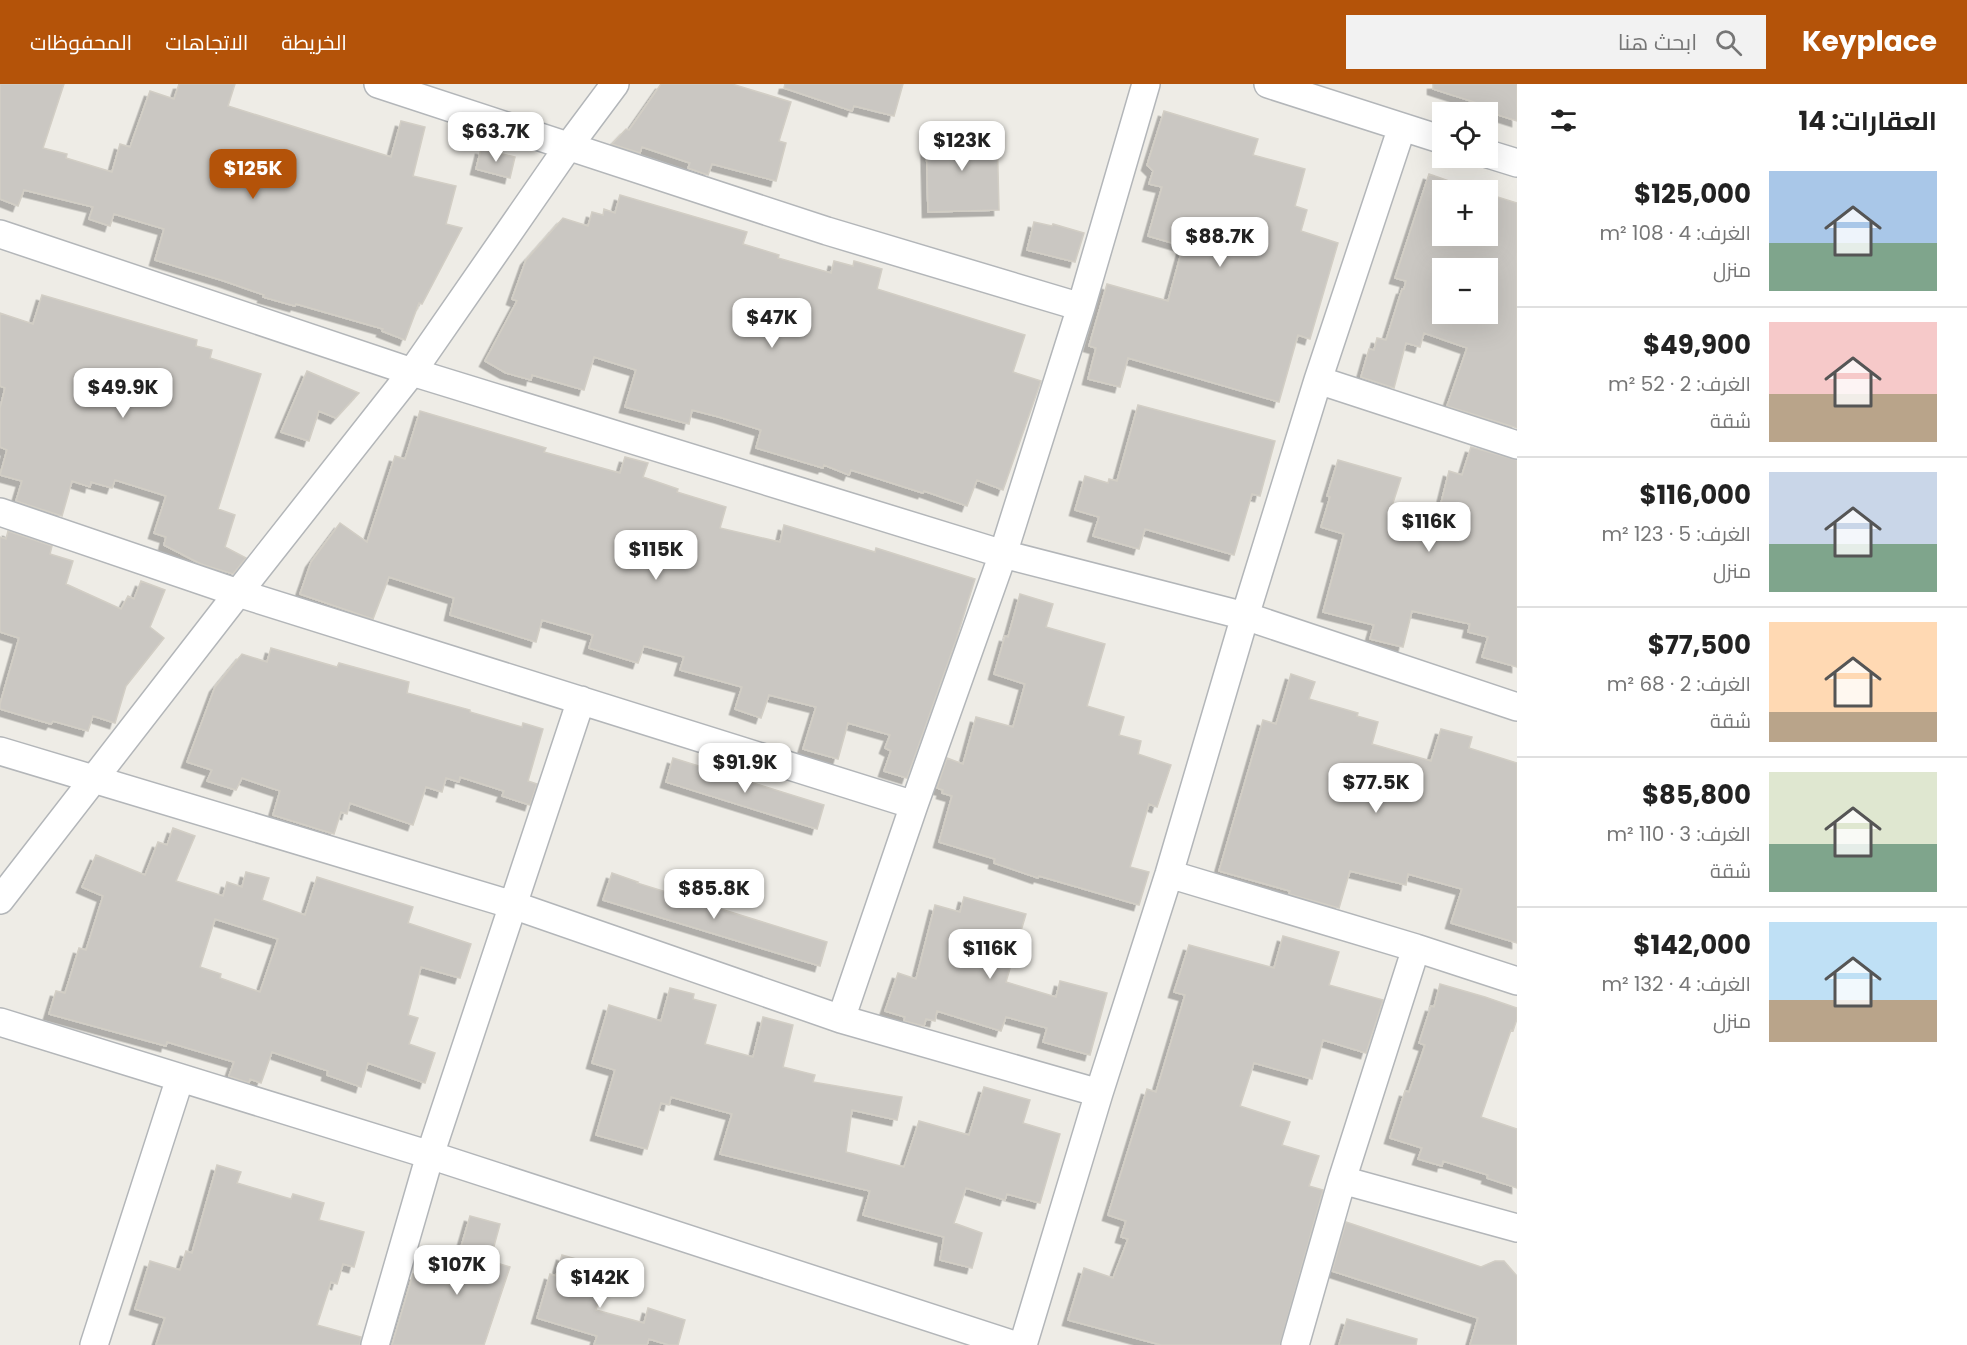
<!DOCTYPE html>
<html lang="ar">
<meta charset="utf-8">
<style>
body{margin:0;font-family:Poppins,Cairo,sans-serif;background:#f2f2f2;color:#222;direction:rtl;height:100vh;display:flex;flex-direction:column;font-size:22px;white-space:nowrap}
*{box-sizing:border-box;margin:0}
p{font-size:20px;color:#767676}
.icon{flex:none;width:33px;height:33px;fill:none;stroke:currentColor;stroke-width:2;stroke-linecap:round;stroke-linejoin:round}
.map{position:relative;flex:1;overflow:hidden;direction:ltr}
.sheet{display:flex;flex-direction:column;background:#fff;width:450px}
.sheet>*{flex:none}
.fabs{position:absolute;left:1432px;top:18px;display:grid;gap:12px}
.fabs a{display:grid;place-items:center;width:66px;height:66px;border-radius:0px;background:#fff;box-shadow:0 6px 24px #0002;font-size:30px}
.price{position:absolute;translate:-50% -51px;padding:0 14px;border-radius:12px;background:#fff;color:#222;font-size:20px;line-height:39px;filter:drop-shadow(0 2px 3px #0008)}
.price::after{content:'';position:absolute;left:50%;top:36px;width:18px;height:14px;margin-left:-9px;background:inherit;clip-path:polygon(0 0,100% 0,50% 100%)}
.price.selected{background:#b45309;color:#fff}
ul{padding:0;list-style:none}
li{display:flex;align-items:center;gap:18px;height:150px;padding:0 30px}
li+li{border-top:2px solid #e0e0e0}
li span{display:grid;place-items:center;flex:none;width:168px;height:120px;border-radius:0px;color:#555}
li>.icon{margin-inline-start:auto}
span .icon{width:72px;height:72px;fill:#fffc;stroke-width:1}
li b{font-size:26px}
h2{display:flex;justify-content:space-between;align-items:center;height:72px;padding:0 30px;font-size:26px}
header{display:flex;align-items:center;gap:36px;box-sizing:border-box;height:84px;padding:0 30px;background:#b45309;color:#fff}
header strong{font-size:28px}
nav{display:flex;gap:33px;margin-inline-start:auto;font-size:21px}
.search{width:420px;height:54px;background:#f2f2f2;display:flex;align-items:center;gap:15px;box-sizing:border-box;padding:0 21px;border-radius:0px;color:#767676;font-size:22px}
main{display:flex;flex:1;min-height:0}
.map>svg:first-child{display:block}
.building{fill:#cac7c2;stroke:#d2cec5;stroke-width:1.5;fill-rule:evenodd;filter:url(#shadow)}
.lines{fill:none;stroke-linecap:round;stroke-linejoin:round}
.minor-casing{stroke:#b3b6b9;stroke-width:30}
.minor{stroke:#fff;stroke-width:27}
</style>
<header>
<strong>Keyplace</strong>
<div class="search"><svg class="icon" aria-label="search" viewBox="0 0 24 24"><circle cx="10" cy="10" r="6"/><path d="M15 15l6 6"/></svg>ابحث هنا</div>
<nav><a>الخريطة</a><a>الاتجاهات</a><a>المحفوظات</a></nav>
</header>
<main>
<section class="sheet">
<h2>العقارات: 14<svg class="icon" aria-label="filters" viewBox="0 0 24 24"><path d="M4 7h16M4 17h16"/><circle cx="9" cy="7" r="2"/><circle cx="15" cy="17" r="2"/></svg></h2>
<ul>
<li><span style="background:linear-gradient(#a9c7e8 60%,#7fa58c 0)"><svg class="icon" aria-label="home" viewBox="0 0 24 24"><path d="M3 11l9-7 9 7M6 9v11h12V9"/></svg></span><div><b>$125,000</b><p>الغرف: 4 · 108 m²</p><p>منزل</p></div></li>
<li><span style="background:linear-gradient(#f6c9c9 60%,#b9a48a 0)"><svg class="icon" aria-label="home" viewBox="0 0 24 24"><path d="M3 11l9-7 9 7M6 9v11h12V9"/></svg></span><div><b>$49,900</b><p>الغرف: 2 · 52 m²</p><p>شقة</p></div></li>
<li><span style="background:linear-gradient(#c9d6e8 60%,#7fa58c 0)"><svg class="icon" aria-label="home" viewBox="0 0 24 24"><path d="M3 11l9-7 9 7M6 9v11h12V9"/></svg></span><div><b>$116,000</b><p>الغرف: 5 · 123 m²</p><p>منزل</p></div></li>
<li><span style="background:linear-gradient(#ffd9b3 75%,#b9a48a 0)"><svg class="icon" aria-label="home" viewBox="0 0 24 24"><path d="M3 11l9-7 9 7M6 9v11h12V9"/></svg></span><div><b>$77,500</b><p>الغرف: 2 · 68 m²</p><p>شقة</p></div></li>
<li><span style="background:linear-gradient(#dfe7d0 60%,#7fa58c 0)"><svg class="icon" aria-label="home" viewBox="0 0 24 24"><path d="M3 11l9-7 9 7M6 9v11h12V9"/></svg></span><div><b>$85,800</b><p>الغرف: 3 · 110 m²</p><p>شقة</p></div></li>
<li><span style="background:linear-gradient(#bfe0f5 65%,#b9a48a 0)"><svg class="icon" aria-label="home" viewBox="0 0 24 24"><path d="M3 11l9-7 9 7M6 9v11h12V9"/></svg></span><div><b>$142,000</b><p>الغرف: 4 · 132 m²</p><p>منزل</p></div></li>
</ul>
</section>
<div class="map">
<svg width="1517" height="1261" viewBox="0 0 1517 1261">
<defs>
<filter id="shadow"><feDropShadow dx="-5.5" dy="5.5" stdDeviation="0" flood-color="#0004"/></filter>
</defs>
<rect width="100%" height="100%" fill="#eeece6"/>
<path class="building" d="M 0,0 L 64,0 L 43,64 L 67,70 L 66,74 L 112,88 L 120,60 L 130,63 L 150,7 L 174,15 L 179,0 L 235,0 L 228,22 L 391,73 L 401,37 L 425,43 L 413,92 L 456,102 L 446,140 L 462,144 L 422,220 L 419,219 L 405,256 L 382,247 L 383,245 L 296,220 L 295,222 L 263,213 L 264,211 L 224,197 L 155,176 L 164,145 L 114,130 L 110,142 L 89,135 L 93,123 L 24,106 L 18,122 L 0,115 Z
M 661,0 L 732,0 L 791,18 L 779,57 L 786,59 L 776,97 L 712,80 L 708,91 L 688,84 L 690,79 L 642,63 L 640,69 L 612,60 L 626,45 L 629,46 Z
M 785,0 L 903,0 L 894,32 L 854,22 L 852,27 L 784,4 Z
M 1433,0 L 1517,0 L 1517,37 L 1492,29 L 1493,24 L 1433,5 Z
M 1164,27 L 1258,55 L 1253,71 L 1305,85 L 1295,122 L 1307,126 L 1301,147 L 1338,159 L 1310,255 L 1298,251 L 1279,318 L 1128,274 L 1120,303 L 1088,295 L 1096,264 L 1089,262 L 1107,200 L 1168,217 L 1183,162 L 1148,152 L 1162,103 L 1149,100 L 1153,87 L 1147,81 Z
M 997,47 L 999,126 L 928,128 L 926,49 Z
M 481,65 L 515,73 L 510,94 L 476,85 Z
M 1429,90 L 1449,97 L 1446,106 L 1443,106 L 1443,152 L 1488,152 L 1488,110 L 1517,119 L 1517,344 L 1447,322 L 1467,264 L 1424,249 L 1420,263 L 1406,259 L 1394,304 L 1361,293 L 1369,265 L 1374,266 L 1377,254 L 1386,256 L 1402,205 L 1404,205 L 1406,197 L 1395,194 ZM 1443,184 L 1488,184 L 1488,239 L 1464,230 L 1443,230 Z
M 620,111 L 747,148 L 743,160 L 779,171 L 778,174 L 831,189 L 834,177 L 853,182 L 854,177 L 882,185 L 877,205 L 1025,251 L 1013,288 L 1041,297 L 1003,406 L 977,396 L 967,422 L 924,407 L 923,409 L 851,386 L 849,391 L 824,381 L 823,384 L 756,364 L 761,346 L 719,333 L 692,326 L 689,340 L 625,323 L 636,286 L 594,273 L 584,306 L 532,291 L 531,296 L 506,289 L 485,277 L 517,217 L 512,215 L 526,176 L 563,134 L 588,142 L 592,128 L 603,131 L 604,125 L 615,129 Z
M 1034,138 L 1052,142 L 1053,140 L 1084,149 L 1075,178 L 1027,166 Z
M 42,211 L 197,256 L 196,262 L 212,266 L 210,274 L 261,290 L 218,425 L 235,431 L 225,463 L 246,474 L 233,490 L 201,480 L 164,461 L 166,453 L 154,449 L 166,412 L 160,410 L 115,396 L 112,404 L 91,398 L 90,403 L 72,397 L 62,432 L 16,417 L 22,397 L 0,391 L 7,366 L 0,363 L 0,324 L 5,304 L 0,302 L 0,229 L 33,240 Z
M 307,287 L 359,309 L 336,334 L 319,327 L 309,357 L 281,348 Z
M 1138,321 L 1275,357 L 1260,412 L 1252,410 L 1234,471 L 1145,445 L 1139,465 L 1093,452 L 1099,433 L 1075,426 L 1085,392 L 1108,399 L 1109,395 L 1117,397 Z
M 420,327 L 546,364 L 544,368 L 620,389 L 625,373 L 648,379 L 643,393 L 678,405 L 677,408 L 726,423 L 720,444 L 780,458 L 784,441 L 875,468 L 876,464 L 975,495 L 956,556 L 907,694 L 884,687 L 891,667 L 885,664 L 890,651 L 848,639 L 838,675 L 803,665 L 816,623 L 769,611 L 761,634 L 735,625 L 742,603 L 680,586 L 684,573 L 644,562 L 638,579 L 589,564 L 593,551 L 542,536 L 536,558 L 450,531 L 454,514 L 389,493 L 373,535 L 300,510 L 311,478 L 340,439 L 367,458 L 395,372 L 405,375 Z
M 1471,363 L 1517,376 L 1517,583 L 1482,573 L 1488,553 L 1468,548 L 1470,540 L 1412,527 L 1403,563 L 1370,555 L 1374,541 L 1323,528 L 1344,450 L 1321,443 L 1330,413 L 1327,412 L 1338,376 L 1401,394 L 1392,422 L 1437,435 L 1449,387 L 1462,391 Z
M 8,447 L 52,462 L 50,470 L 73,477 L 66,500 L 121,525 L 128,512 L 134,515 L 141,497 L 165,506 L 150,543 L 164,554 L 126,602 L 115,639 L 93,632 L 88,647 L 53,637 L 51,640 L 0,625 L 0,620 L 19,554 L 0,548 L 0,453 L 6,455 Z
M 1020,510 L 1053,520 L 1046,543 L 1105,560 L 1087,622 L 1124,633 L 1119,651 L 1141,657 L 1138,670 L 1171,681 L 1157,723 L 1149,720 L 1130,783 L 1149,788 L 1139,821 L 1039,792 L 1038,794 L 994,779 L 995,775 L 939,758 L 952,712 L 942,709 L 943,706 L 937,704 L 947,674 L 963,680 L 976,633 L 1013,643 L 1025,600 L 994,590 L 1005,552 L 1008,553 Z
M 271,564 L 337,583 L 339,579 L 409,598 L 407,609 L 470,626 L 470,628 L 522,643 L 523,639 L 543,645 L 528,697 L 537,700 L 530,721 L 502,712 L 504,707 L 460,693 L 459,698 L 446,694 L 442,708 L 426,703 L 413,741 L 350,719 L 347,730 L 341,728 L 334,750 L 273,731 L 280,707 L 242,694 L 236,706 L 207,697 L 212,686 L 187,678 L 215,603 L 242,570 L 267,578 Z
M 1291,590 L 1315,598 L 1309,615 L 1358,629 L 1357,632 L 1378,638 L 1372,660 L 1431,677 L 1441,645 L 1472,653 L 1469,664 L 1517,679 L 1517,859 L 1451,839 L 1462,805 L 1408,790 L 1406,801 L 1350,787 L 1339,824 L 1289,810 L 1290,807 L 1219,787 L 1263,636 L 1276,640 Z
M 673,674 L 824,721 L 817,745 L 666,698 Z
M 173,744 L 195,752 L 176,797 L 223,812 L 227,798 L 242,803 L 246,788 L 269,794 L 262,816 L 305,831 L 317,793 L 413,823 L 408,839 L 471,860 L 460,894 L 421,883 L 408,931 L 418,934 L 409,960 L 435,969 L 425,999 L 368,979 L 361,1003 L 327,991 L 328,987 L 272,968 L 261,999 L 250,995 L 249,999 L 229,992 L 234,978 L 167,958 L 166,962 L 49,930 L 56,907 L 65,909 L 79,864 L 86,866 L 103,812 L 82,803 L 96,771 L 145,791 L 158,758 L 167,761 ZM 215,835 L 278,855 L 260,908 L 220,894 L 221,890 L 200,883 Z
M 612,789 L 638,798 L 637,799 L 827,858 L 820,882 L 603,816 Z
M 964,813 L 1026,830 L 1006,898 L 1056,913 L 1060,897 L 1107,909 L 1090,971 L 1043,958 L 1047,944 L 1006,933 L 1001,947 L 937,927 L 935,937 L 926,935 L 924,942 L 904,937 L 905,933 L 885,927 L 898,889 L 916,895 L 935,821 L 960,828 Z
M 1283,852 L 1339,868 L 1329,901 L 1383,916 L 1366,969 L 1323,956 L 1312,995 L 1254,979 L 1240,1022 L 1290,1038 L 1282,1061 L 1319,1072 L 1309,1102 L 1323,1106 L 1280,1261 L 1161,1261 L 1068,1236 L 1084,1184 L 1113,1194 L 1128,1155 L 1121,1153 L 1126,1137 L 1108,1131 L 1147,1005 L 1156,1008 L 1185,911 L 1174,908 L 1189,861 L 1274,884 Z
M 1440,900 L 1485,913 L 1517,924 L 1517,935 L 1513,947 L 1511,946 L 1481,1033 L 1517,1045 L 1517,1104 L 1487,1094 L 1488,1091 L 1443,1077 L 1442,1082 L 1418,1075 L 1422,1064 L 1390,1054 L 1405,1007 L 1409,1008 L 1425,961 L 1419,959 L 1431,922 L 1434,923 Z
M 670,904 L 694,910 L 693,915 L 716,921 L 705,960 L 753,973 L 763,933 L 793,941 L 783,983 L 815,991 L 813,998 L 902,1013 L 897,1036 L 852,1026 L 846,1068 L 904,1083 L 919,1037 L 969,1051 L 984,1003 L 1030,1016 L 1023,1039 L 1060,1050 L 1040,1119 L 1007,1110 L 1005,1116 L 966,1104 L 954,1139 L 982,1149 L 972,1184 L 940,1176 L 944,1153 L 863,1131 L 870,1107 L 720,1070 L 732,1030 L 671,1013 L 669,1021 L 661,1019 L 647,1065 L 596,1051 L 615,986 L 592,979 L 609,921 L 661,937 Z
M 217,1081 L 241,1088 L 237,1099 L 291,1115 L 293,1110 L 324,1119 L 319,1136 L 364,1148 L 354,1183 L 343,1180 L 337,1200 L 331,1198 L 317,1241 L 361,1253 L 360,1261 L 156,1261 L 165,1234 L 135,1225 L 150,1177 L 180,1186 L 186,1167 L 192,1169 Z
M 470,1132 L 500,1140 L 490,1177 L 510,1183 L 484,1261 L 392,1261 L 413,1190 L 450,1201 Z
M 1346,1138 L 1481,1183 L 1495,1177 L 1504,1177 L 1517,1192 L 1517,1261 L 1470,1261 L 1478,1234 L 1332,1187 Z
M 562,1171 L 608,1184 L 596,1226 L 644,1239 L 648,1224 L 685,1236 L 678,1261 L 669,1261 L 649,1255 L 647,1261 L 594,1261 L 597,1252 L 537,1234 L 550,1190 L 556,1192 Z
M 1347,1235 L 1417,1255 L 1416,1261 L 1339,1261 Z"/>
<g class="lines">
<g class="minor-casing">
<path id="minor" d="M 378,0 L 827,147 L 1081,223
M 1268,0 L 1443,56
M 1488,70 L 1517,79
M 0,150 L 412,288 L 1003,470 L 1245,532 L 1517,623
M 1318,296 L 1517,361
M 0,428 L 238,509 L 914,721
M 0,667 L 513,821 L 841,935 L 1099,1009
M 1169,790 L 1416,864 L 1517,897
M 0,816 L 238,509 L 412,288 L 568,63 L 615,0
M 841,935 L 914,721 L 1003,470 L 1081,223 L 1146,0
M 0,938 L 430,1071 L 1014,1261
M 1342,1096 L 1517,1144
M 94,1261 L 180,994
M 375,1261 L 430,1071 L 581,616
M 1023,1261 L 1099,1009 L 1169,790 L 1245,532 L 1318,296 L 1402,43
M 1295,1261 L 1342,1096 L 1416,864"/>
</g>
<use href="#minor" class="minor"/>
</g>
</svg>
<div class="fabs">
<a><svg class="icon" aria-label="locate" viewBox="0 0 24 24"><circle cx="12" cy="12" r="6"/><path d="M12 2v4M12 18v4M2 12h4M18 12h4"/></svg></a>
<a>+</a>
<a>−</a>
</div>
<b class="price" style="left:496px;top:79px">$63.7K</b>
<b class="price" style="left:962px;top:88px">$123K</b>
<b class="price selected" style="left:253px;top:116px">$125K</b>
<b class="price" style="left:1220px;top:184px">$88.7K</b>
<b class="price" style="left:772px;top:265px">$47K</b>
<b class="price" style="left:123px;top:335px">$49.9K</b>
<b class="price" style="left:1429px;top:469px">$116K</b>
<b class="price" style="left:656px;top:497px">$115K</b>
<b class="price" style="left:745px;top:710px">$91.9K</b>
<b class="price" style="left:1376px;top:730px">$77.5K</b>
<b class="price" style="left:714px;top:836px">$85.8K</b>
<b class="price" style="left:990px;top:896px">$116K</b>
<b class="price" style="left:457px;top:1212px">$107K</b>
<b class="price" style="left:600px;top:1225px">$142K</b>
</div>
</main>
